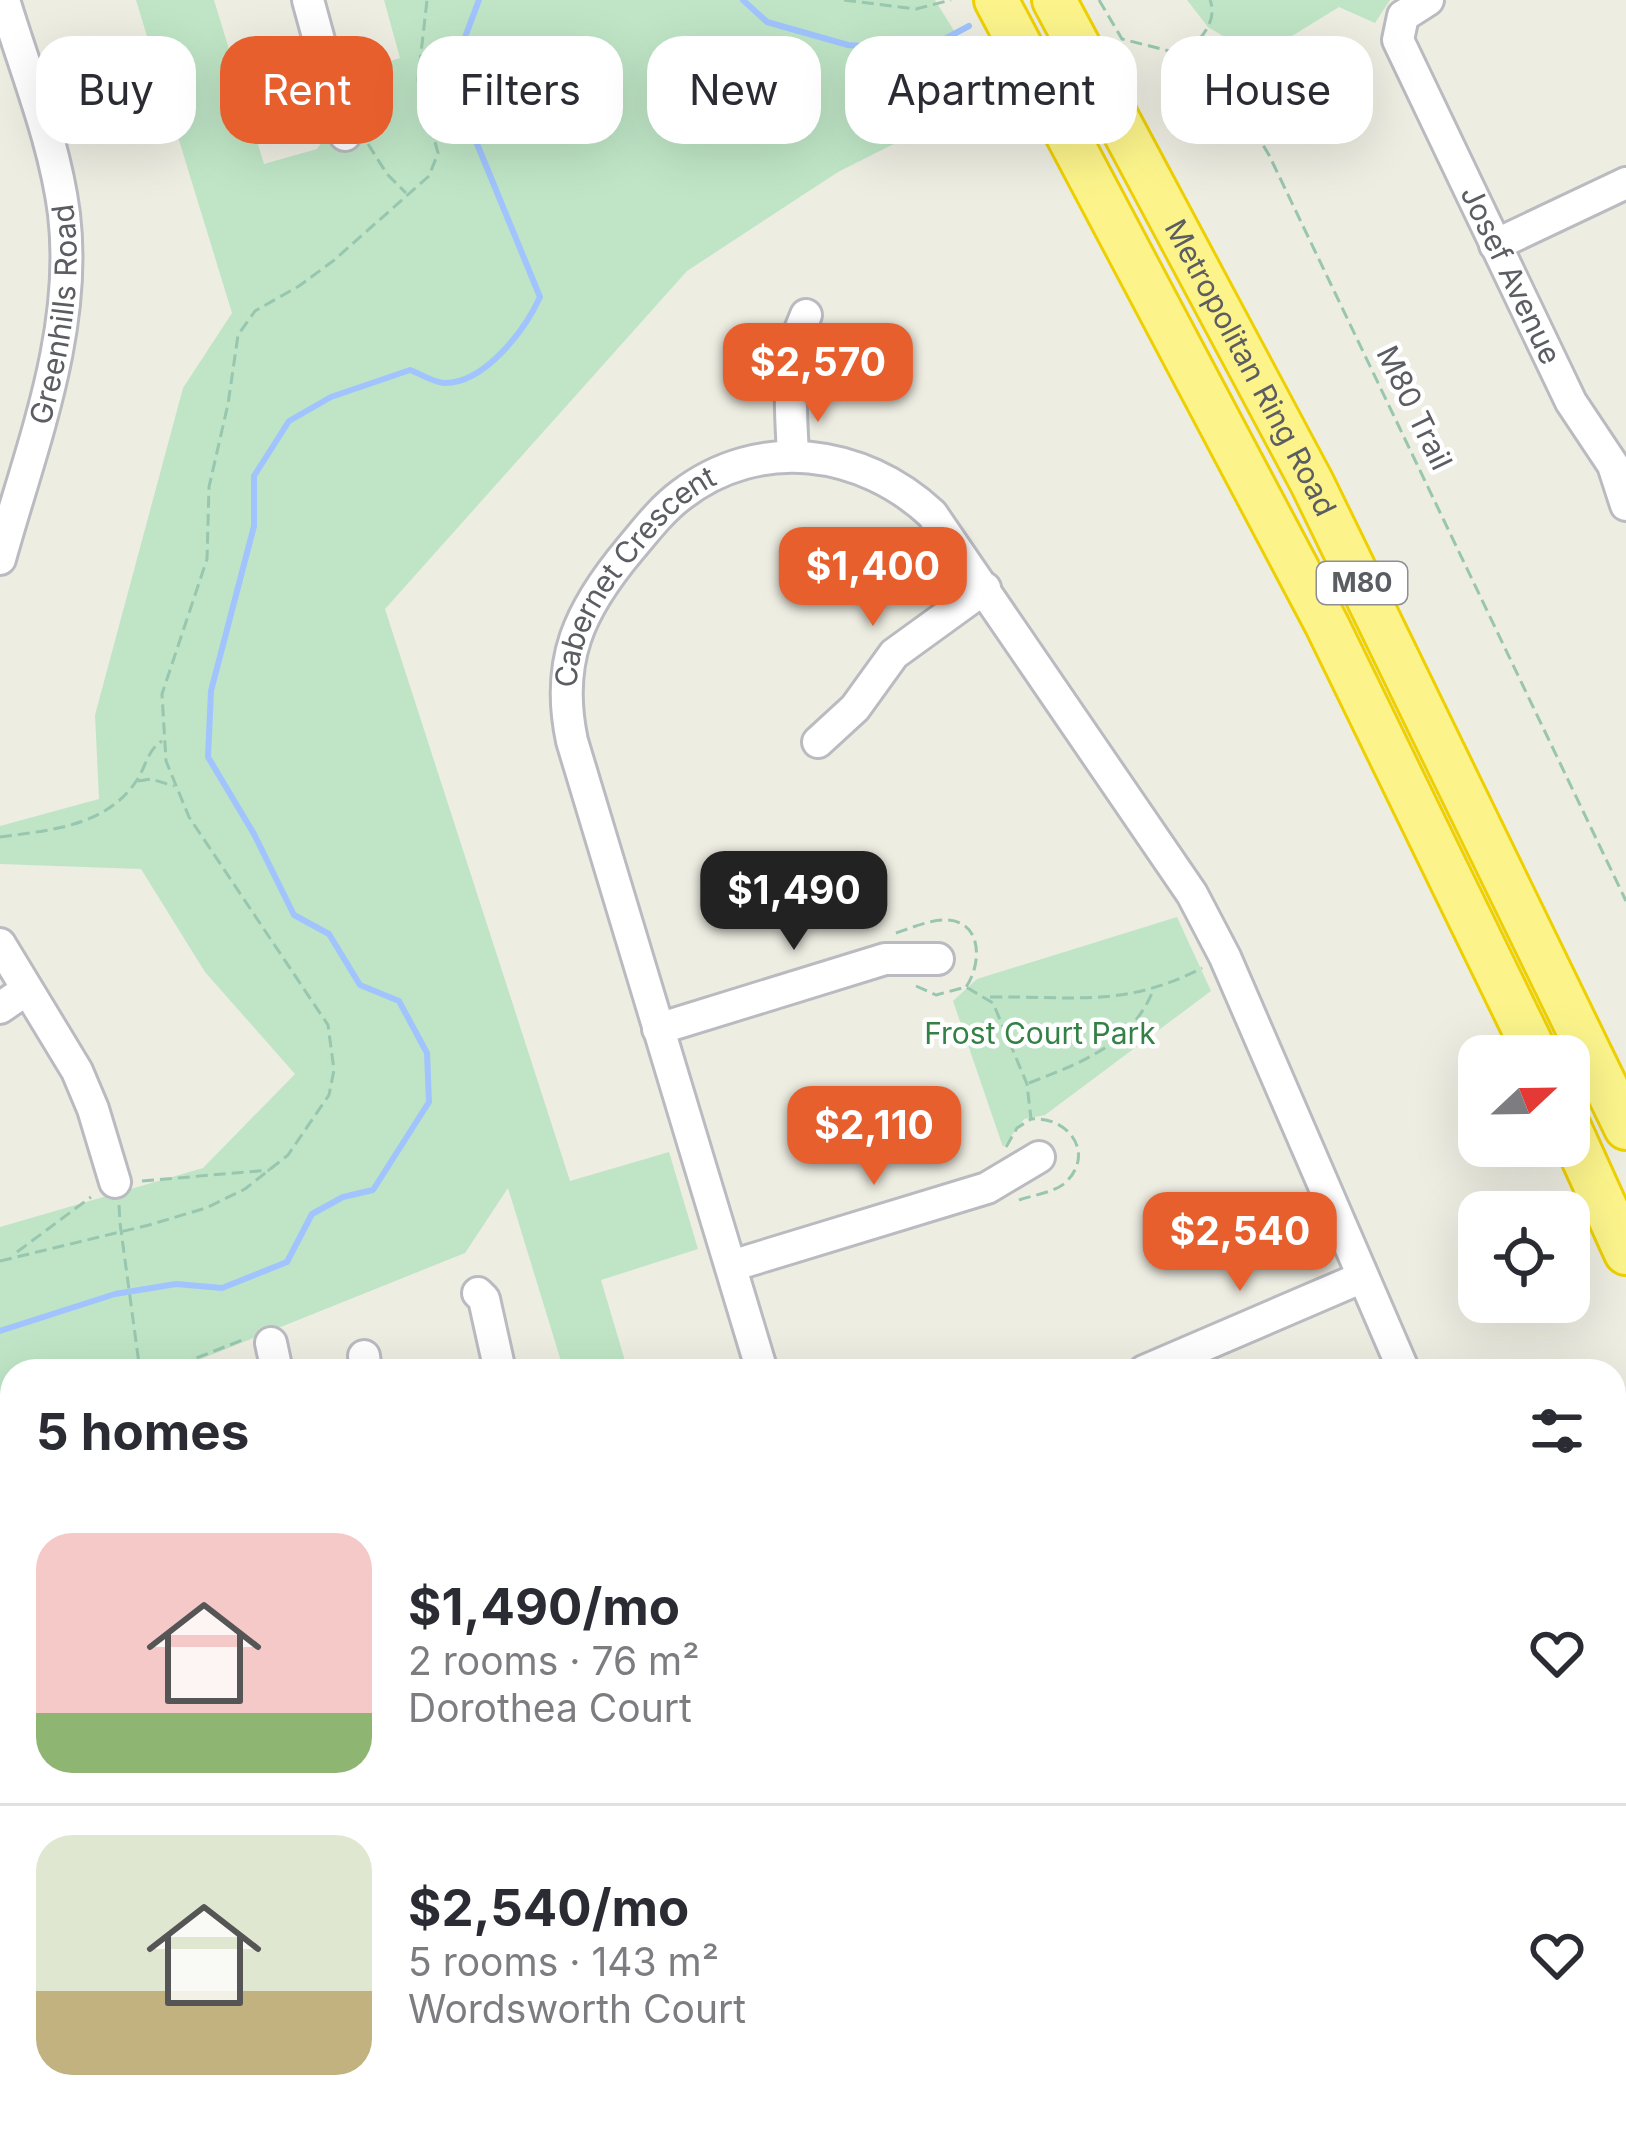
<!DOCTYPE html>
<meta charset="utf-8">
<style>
body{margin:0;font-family:Inter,sans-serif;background:#f7f7f7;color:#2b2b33;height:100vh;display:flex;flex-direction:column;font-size:45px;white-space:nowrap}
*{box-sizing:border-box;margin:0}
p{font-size:39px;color:#7c7c81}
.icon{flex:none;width:66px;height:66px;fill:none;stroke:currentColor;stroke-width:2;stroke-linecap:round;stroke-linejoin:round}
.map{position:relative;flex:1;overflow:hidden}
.sheet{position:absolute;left:0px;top:1359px;width:1626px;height:771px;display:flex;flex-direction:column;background:#fff;border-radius:36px 36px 0 0;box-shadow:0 12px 48px #0002}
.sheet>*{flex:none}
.banner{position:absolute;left:36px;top:36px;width:1554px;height:108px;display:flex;gap:24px}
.needle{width:78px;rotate:68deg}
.tools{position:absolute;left:1458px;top:1035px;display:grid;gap:24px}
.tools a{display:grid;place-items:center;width:132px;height:132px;border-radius:24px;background:#fff;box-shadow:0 12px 48px #0002;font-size:60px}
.price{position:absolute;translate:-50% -102px;padding:0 27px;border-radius:24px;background:#e85f2e;color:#fff;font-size:39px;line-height:78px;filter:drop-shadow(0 3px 6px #0008)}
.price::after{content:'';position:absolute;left:50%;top:72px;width:36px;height:27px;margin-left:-18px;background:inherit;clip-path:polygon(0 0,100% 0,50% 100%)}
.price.active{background:#222;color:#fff}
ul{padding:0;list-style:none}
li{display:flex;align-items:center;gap:36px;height:300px;padding:0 36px}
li+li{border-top:3px solid #e1e1e2}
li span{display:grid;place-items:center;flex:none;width:336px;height:240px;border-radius:36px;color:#555}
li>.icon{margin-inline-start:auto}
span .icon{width:144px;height:144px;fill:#fffc;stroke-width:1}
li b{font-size:51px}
h2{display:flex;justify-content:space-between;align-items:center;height:144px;padding:0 36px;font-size:51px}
.chip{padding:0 42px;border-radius:36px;background:#fff;box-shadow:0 12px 48px #0002;font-size:42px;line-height:108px}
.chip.active{background:#e85f2e;color:#fff}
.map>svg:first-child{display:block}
.green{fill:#bfe5c6}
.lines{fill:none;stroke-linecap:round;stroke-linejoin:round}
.stream{stroke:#a1c4fe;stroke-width:6}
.minor-casing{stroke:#babbc1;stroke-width:36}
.highway-casing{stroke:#eed002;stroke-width:48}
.path{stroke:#98c6ae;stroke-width:3;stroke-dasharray:12 6;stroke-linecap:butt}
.minor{stroke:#fff;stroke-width:30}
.highway{stroke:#fcf48b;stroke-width:42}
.path-bridge{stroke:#98c6ae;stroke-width:3;stroke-dasharray:12 6;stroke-linecap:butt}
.labels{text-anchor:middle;stroke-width:9;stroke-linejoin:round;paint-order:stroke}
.shield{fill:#fff;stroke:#8c8e92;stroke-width:3}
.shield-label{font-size:27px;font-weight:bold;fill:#5b5d63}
.street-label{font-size:30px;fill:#5b5d63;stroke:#fff}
.park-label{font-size:30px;fill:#348146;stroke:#fff}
</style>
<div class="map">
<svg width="1626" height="2129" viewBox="0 0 1626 2129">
<rect width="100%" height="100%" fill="#edede2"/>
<path class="green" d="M 136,0 L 214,0 L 264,164 L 317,149 L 322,142 L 356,132 L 343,76 L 400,58 L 384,0 L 935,0 L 993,94 L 838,172 L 687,271 L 385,609 L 570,1181 L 669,1152 L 698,1249 L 601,1280 L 628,1371 L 564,1371 L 508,1188 L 465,1253 L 171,1371 L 12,1371 L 12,1398 L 0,1399 L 0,1227 L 203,1168 L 295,1074 L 205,972 L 141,869 L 0,864 L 0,826 L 99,799 L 95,715 L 183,388 L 232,313 Z
M 1187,0 L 1390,0 L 1375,23 L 1339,7 L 1258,57 L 1208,27 Z
M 1177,917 L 1211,991 L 1045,1115 L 1024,1119 L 1003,1147 L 953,1001 L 977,979 Z"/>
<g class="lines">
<path class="stream" d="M 743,0 L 767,22 L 848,45 L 924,50 L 969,26
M 0,1331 L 115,1294 L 176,1284 L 222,1288 L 287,1262 L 312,1214 L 343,1197 L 373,1190 L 429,1102 L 427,1053 L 399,1001 L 360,985 L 329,934 L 294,915 L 254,834 L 208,757 L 211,691 L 254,526 L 254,476 L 289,421 L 331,397 L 410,370 C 421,374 434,383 445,383 C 485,383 525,330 540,297 L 457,95 L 455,64 L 479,0"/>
<g class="minor-casing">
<g id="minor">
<path d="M 308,0 L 345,135"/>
<path id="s1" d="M 1428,0 L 1403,16 L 1398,40 L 1571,402 L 1613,465 L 1626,505"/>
<path d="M 1495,245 L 1626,183"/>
<path d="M 793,456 C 791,407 785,360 806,315"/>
<path id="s2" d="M 0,559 C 31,447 78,332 64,214 C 55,142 25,70 4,0"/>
<path d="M 818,742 L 855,708 L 894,654 L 985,588"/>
<path d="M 0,944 L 77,1071 L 93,1109 L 115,1182"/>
<path d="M 0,1008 L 26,990"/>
<path d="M 658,1029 L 885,959 L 938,959"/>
<path d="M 731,1266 L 987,1188 L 1039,1157"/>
<path d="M 478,1293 L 484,1299 L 500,1371"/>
<path d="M 271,1343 L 277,1371"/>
<path d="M 364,1356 L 366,1371"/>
<path id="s3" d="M 762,1371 L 572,741 C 555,661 579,610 630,549 C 646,530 661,510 681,495 C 759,435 862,449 932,514 L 1192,894 L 1225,957 L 1404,1371"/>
<path d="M 1144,1371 L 1363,1277"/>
<path d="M 0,1572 L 12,1564"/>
<path d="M 1614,2038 L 1626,2040"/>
<path d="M 85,2118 L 89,2129"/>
<path d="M 989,2118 L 992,2129"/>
<path d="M 256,2129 L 278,2118"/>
<path d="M 1586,2129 L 1588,2118"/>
</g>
</g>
<g class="highway-casing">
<g id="highway">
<path d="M 996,0 L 1327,625 L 1537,1056"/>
<path id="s4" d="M 1054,0 L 1312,483 L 1626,1128"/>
<path d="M 1569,1127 L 1626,1253"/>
</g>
</g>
<path class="path" d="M 844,0 L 916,9 L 951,0
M 1099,0 L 1122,39 L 1201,59 L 1236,100 L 1269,155 L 1626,901
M 1187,52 C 1202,38 1218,20 1210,0
M 368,144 L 387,174 L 406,193
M 138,781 L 151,779 L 174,786
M 0,837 C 50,830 106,827 137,780 C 146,766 148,749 162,741
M 896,933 C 911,928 929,920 945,920 C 983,920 982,964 966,987
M 916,986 L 936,995 L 966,987 L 993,1003 L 1027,1084 L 1031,1119 L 1017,1128 L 1006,1147
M 990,997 C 1073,996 1125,1008 1202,968
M 1029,1083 C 1080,1063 1129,1046 1152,993
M 142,1181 L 270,1170
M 1019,1200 C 1033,1195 1053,1193 1065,1183 C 1096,1154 1069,1116 1031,1119
M 119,1205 L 120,1223
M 17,1252 L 91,1197
M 0,1261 L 149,1225 L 206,1208 L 245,1189 L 288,1155 L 329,1095 L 334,1070 L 328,1025 L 189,817 L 166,761 L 162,694 L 207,559 L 209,487 L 228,404 L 238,335 L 255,311 L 299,286 L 333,261 L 429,176 L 438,153 L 418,80 L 427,0
M 163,1371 L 245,1339
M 1614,1639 L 1626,1641
M 1614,1714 L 1626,1712
M 386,2118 L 389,2129"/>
<use href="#minor" class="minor"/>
<use href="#highway" class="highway"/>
<path class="path-bridge" d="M 120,1223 L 140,1371"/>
</g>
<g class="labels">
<rect class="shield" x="1317" y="562" width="90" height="42" rx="9"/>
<g class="shield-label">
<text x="1362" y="592">M80</text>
</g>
<g class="street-label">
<text dy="10" stroke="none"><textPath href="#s1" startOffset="315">Josef Avenue</textPath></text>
<text dy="10" stroke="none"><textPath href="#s2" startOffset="252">Greenhills Road</textPath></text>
<text dy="10" stroke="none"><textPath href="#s4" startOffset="417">Metropolitan Ring Road</textPath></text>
<text transform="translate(1414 408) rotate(64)" y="10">M80 Trail</text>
<text dy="10" stroke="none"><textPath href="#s3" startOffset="846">Cabernet Crescent</textPath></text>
</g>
<g class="park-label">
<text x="1040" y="1044">Frost Court Park</text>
</g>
</g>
</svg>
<div class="tools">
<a><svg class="needle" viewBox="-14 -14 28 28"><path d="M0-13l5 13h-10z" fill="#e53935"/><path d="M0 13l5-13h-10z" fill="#7c7c81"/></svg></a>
<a><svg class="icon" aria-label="locate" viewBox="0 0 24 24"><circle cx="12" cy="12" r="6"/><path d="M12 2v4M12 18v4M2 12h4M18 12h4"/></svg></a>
</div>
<b class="price" style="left:818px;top:425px">$2,570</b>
<b class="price" style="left:873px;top:629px">$1,400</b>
<b class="price active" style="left:794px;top:953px">$1,490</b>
<b class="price" style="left:874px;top:1188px">$2,110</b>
<b class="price" style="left:1240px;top:1294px">$2,540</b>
<div class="banner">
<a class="chip">Buy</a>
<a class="chip active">Rent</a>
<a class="chip">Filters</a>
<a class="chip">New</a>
<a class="chip">Apartment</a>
<a class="chip">House</a>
</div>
<section class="sheet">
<h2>5 homes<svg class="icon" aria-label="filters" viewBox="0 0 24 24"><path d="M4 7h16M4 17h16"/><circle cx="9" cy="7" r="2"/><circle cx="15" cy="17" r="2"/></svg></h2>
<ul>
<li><span style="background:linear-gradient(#f6c9c9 75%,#8fb573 0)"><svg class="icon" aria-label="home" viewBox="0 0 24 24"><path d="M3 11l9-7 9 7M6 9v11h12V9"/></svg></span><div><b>$1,490/mo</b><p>2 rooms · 76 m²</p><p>Dorothea Court</p></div><svg class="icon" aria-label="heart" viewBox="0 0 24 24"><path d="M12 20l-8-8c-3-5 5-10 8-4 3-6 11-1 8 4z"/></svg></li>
<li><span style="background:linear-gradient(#dfe7d0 65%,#c2b280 0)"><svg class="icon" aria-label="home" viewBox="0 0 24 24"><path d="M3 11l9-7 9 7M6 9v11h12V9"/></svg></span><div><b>$2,540/mo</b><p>5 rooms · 143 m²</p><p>Wordsworth Court</p></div><svg class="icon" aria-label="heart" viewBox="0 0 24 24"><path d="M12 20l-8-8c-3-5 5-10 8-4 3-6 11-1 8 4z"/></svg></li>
</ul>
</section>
</div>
